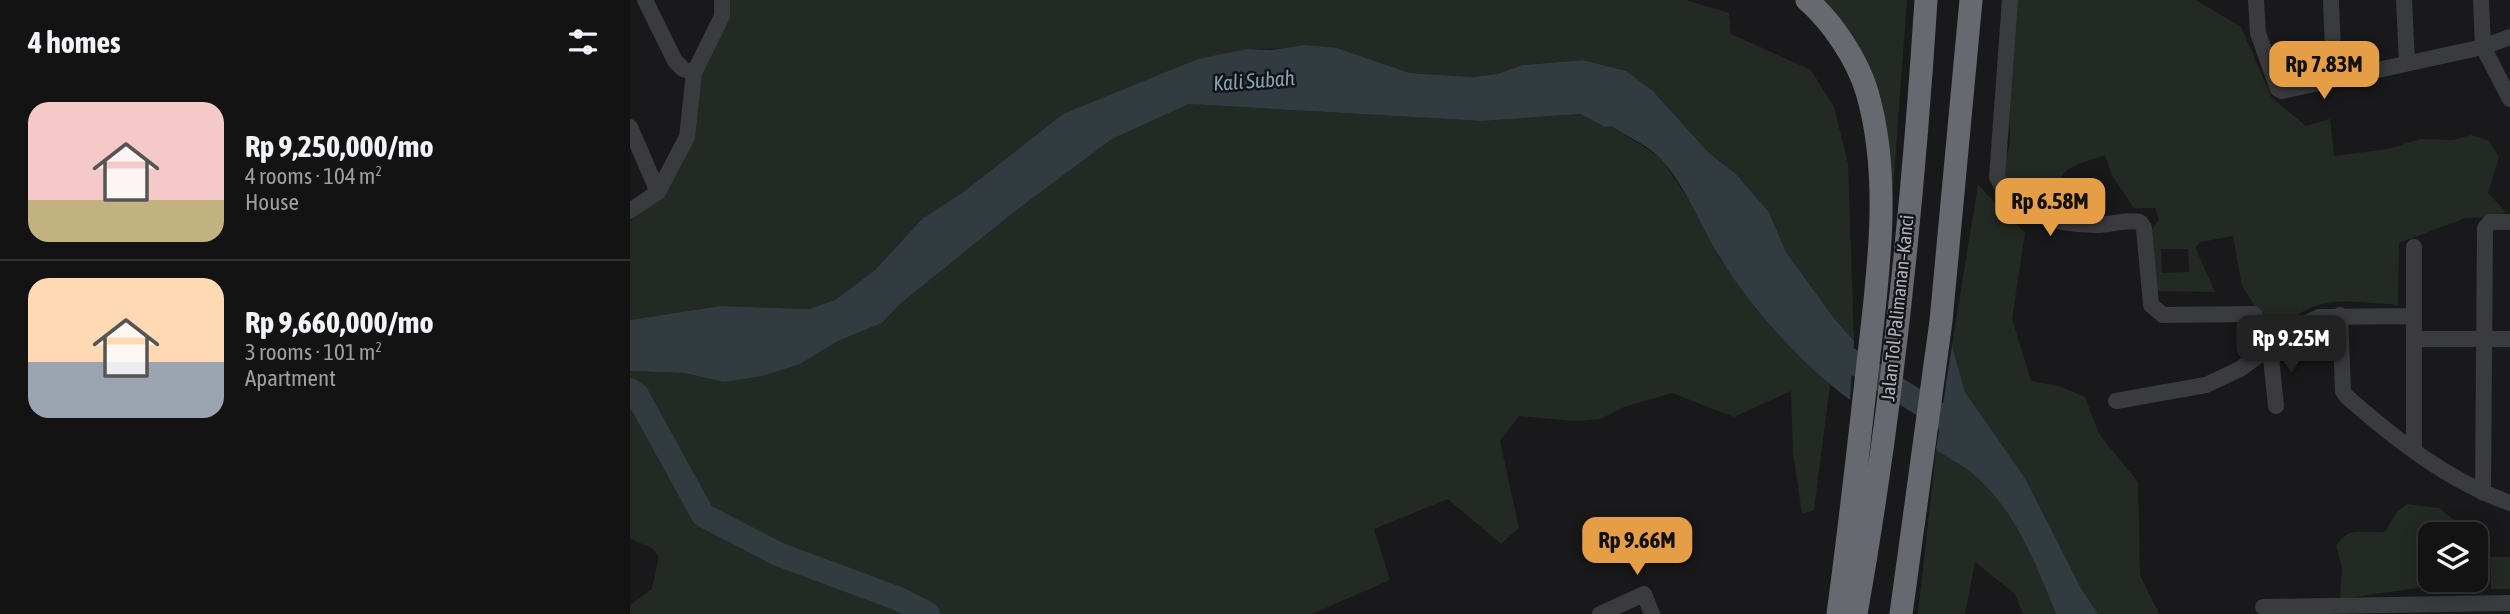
<!DOCTYPE html>
<meta charset="utf-8">
<style>
body{margin:0;font-family:"Asap Condensed",sans-serif;background:#202022;color:#f1f3f6;height:100vh;display:flex;flex-direction:column;font-size:26px;white-space:nowrap}
*{box-sizing:border-box;margin:0}
p{font-size:23px;color:#9d9ea0}
.icon{flex:none;width:38px;height:38px;fill:none;stroke:currentColor;stroke-width:2;stroke-linecap:round;stroke-linejoin:round}
.map{position:relative;flex:1;overflow:hidden}
.panel{display:flex;flex-direction:column;background:#131314;width:630px}
.panel>*{flex:none}
.fabs{position:absolute;left:1788px;top:522px;display:grid;gap:14px}
.fabs a{display:grid;place-items:center;width:70px;height:70px;border-radius:14px;background:#131314;box-shadow:0 4px 18px #0003,0 0 0 2px #323234;font-size:35px}
.price{position:absolute;translate:-50% -60px;padding:0 16px;border-radius:14px;background:#e69e46;color:#111;font-size:23px;line-height:46px;filter:drop-shadow(0 2px 4px #0008)}
.price::after{content:'';position:absolute;left:50%;top:42px;width:21px;height:16px;margin-left:-10px;background:inherit;clip-path:polygon(0 0,100% 0,50% 100%)}
.price.selected{background:#222;color:#fff}
ul{padding:0;list-style:none}
li{display:flex;align-items:center;gap:21px;height:175px;padding:0 28px}
li+li{border-top:2px solid #323234}
li span{display:grid;place-items:center;flex:none;width:196px;height:140px;border-radius:21px;color:#555}
li>.icon{margin-inline-start:auto}
span .icon{width:84px;height:84px;fill:#fffc;stroke-width:1}
li b{font-size:30px}
h2{display:flex;justify-content:space-between;align-items:center;height:84px;padding:0 28px;font-size:30px}
main{display:flex;flex:1;min-height:0}
.map>svg:first-child{display:block}
.green{fill:#232a23;fill-rule:evenodd}
.water{fill:#313b40}
.lines{fill:none;stroke-linecap:round;stroke-linejoin:round}
.river{stroke:#313b40;stroke-width:24}
.minor{stroke:#3a3b3f;stroke-width:16}
.highway{stroke:#666a70;stroke-width:23}
.labels{text-anchor:middle;stroke-width:5;stroke-linejoin:round;paint-order:stroke}
.street-label{font-size:19px;fill:#acb2b9;stroke:#141416}
.water-label{font-size:21px;font-style:italic;fill:#86a2b2;stroke:#141416}
</style>
<main>
<section class="panel">
<h2>4 homes<svg class="icon" aria-label="filters" viewBox="0 0 24 24"><path d="M4 7h16M4 17h16"/><circle cx="9" cy="7" r="2"/><circle cx="15" cy="17" r="2"/></svg></h2>
<ul>
<li><span style="background:linear-gradient(#f6c9c9 70%,#c2b280 0)"><svg class="icon" aria-label="home" viewBox="0 0 24 24"><path d="M3 11l9-7 9 7M6 9v11h12V9"/></svg></span><div><b>Rp 9,250,000/mo</b><p>4 rooms · 104 m²</p><p>House</p></div></li>
<li><span style="background:linear-gradient(#ffd9b3 60%,#9aa5b1 0)"><svg class="icon" aria-label="home" viewBox="0 0 24 24"><path d="M3 11l9-7 9 7M6 9v11h12V9"/></svg></span><div><b>Rp 9,660,000/mo</b><p>3 rooms · 101 m²</p><p>Apartment</p></div></li>
</ul>
</section>
<div class="map">
<svg width="1880" height="614" viewBox="0 0 1880 614">
<rect width="100%" height="100%" fill="#19191b"/>
<path class="green" d="M 96,0 L 1056,0 L 1099,13 L 1101,34 L 1181,70 L 1204,107 L 1218,163 L 1224,341 L 1203,317 L 1156,252 L 1139,212 L 1106,174 L 1079,153 L 1023,91 L 996,71 L 953,60 L 893,65 L 867,74 L 842,77 L 780,73 L 707,48 L 617,49 L 433,114 L 332,193 L 293,218 L 244,271 L 205,300 L 179,309 L 90,306 L 0,320 L 0,222 L 33,195 L 69,72 Z
M 1185,0 L 1277,0 L 1263,189 L 1258,153 Z
M 1386,0 L 1566,0 L 1611,27 L 1642,98 L 1676,126 L 1700,119 L 1704,156 L 1758,149 L 1790,139 L 1823,140 L 1841,135 L 1859,141 L 1869,157 L 1858,193 L 1875,211 L 1873,217 L 1835,218 L 1769,243 L 1768,305 C 1701,300 1685,293 1634,343 L 1627,309 L 1612,286 L 1603,236 L 1571,242 L 1565,247 L 1585,292 L 1526,291 L 1520,232 L 1529,220 L 1525,208 L 1504,208 L 1482,175 L 1475,155 C 1433,169 1422,169 1433,217 C 1410,211 1374,199 1373,169 C 1373,163 1377,155 1379,148 C 1381,135 1380,123 1377,110 ZM 1531,249 L 1558,249 L 1559,272 L 1532,273 Z
M 559,104 L 852,121 L 951,114 L 975,126 L 981,126 L 1030,157 L 1065,209 L 1090,259 L 1156,339 L 1200,385 L 1184,510 L 1172,514 L 1163,453 L 1161,391 L 1104,417 L 1042,393 L 994,407 L 970,419 L 944,421 L 889,416 L 870,441 L 889,528 L 871,544 L 818,499 L 744,529 L 760,580 L 682,614 L 0,614 L 0,605 L 22,589 L 29,557 L 22,548 L 0,539 L 0,371 L 54,373 L 94,382 L 170,364 L 208,341 L 252,323 L 270,304 L 384,212 L 482,139 Z
M 1348,185 L 1395,233 L 1382,319 L 1401,381 L 1429,386 L 1455,397 L 1469,434 L 1508,482 L 1510,575 L 1529,614 L 1468,614 L 1452,590 L 1395,478 L 1335,392 L 1322,345 Z
M 1306,450 C 1318,458 1332,465 1343,474 C 1385,509 1406,565 1426,614 L 1393,614 L 1385,594 L 1345,562 L 1335,614 L 1288,614 Z
M 1777,504 L 1809,508 L 1842,534 L 1801,534 L 1801,579 L 1808,579 L 1787,588 L 1710,599 L 1712,567 L 1706,546 C 1717,525 1735,534 1755,532 L 1766,513 Z
M 1860,557 L 1880,557 L 1880,589 L 1861,589 Z"/>
<path class="water" d="M 675,45 L 707,48 L 780,73 L 842,77 L 867,74 L 893,65 L 953,60 L 996,71 L 1023,91 L 1079,153 L 1106,174 L 1139,212 L 1156,252 L 1203,317 L 1224,341 L 1220,400 C 1174,367 1121,308 1091,259 C 1070,226 1057,187 1030,158 C 1018,145 996,136 981,126 L 975,127 L 951,114 L 852,121 L 559,104 L 482,139 L 384,212 L 270,304 L 252,323 L 208,341 L 170,364 L 132,376 L 94,382 L 54,373 L 0,371 L 0,320 L 90,306 L 179,309 L 205,300 L 244,271 L 293,218 L 332,193 L 433,114 L 568,59 L 617,49 L 642,50 Z
M 1322,345 L 1335,392 L 1395,478 L 1452,590 L 1468,614 L 1426,614 C 1406,565 1385,509 1343,474 C 1332,465 1318,458 1306,450 Z"/>
<g class="lines">
<path class="river" d="M 1197,342 L 1204,350 L 1340,434
M 0,390 L 7,395 L 73,515 L 148,554 L 269,599 L 298,614"/>
<path class="minor" d="M 15,0 L 45,61 L 53,69 L 64,73
M 1380,0 L 1367,177 C 1384,214 1427,225 1466,225 C 1481,225 1494,219 1510,222 L 1514,228 L 1521,305 L 1533,315 L 1624,314
M 1626,0 L 1628,33 L 1648,89 L 1652,91 L 1853,47 L 1851,0
M 1701,0 L 1704,80
M 1774,0 L 1777,63
M 1880,37 L 1853,47 L 1880,99
M 0,127 L 28,192
M 0,211 L 28,192 L 57,137 L 64,73 L 92,16 L 92,0
M 1784,247 L 1784,449
M 1710,315 L 1713,391 L 1716,396 C 1765,439 1818,481 1880,503
M 1784,339 L 1880,339
M 1640,348 L 1646,406
M 1486,401 L 1576,385 L 1610,369 L 1668,327 L 1689,317 L 1784,316
M 1853,493 L 1855,228 L 1860,222 L 1880,222
M 1633,607 L 1880,603
M 970,614 L 1014,594 L 1022,614"/>
<path class="highway" d="M 1177,0 C 1203,23 1227,59 1237,92 C 1263,181 1247,282 1237,372 C 1228,453 1219,533 1208,614
M 1226,614 C 1262,412 1283,205 1296,0
M 1271,614 L 1311,321 L 1341,0"/>
</g>
<g class="labels">
<g class="street-label">
<text transform="translate(1267 308) rotate(-84)" y="7">Jalan Tol Palimanan–Kanci</text>
</g>
<g class="water-label">
<text transform="translate(624 81) rotate(-4)" y="7">Kali Subah</text>
</g>
</g>
</svg>
<div class="fabs">
<a><svg class="icon" aria-label="layers" viewBox="0 0 24 24"><path d="M12 4l9 5-9 5-9-5zM3 14l9 5 9-5"/></svg></a>
</div>
<b class="price" style="left:1694px;top:101px">Rp 7.83M</b>
<b class="price" style="left:1420px;top:238px">Rp 6.58M</b>
<b class="price selected" style="left:1661px;top:375px">Rp 9.25M</b>
<b class="price" style="left:1007px;top:577px">Rp 9.66M</b>
</div>
</main>
